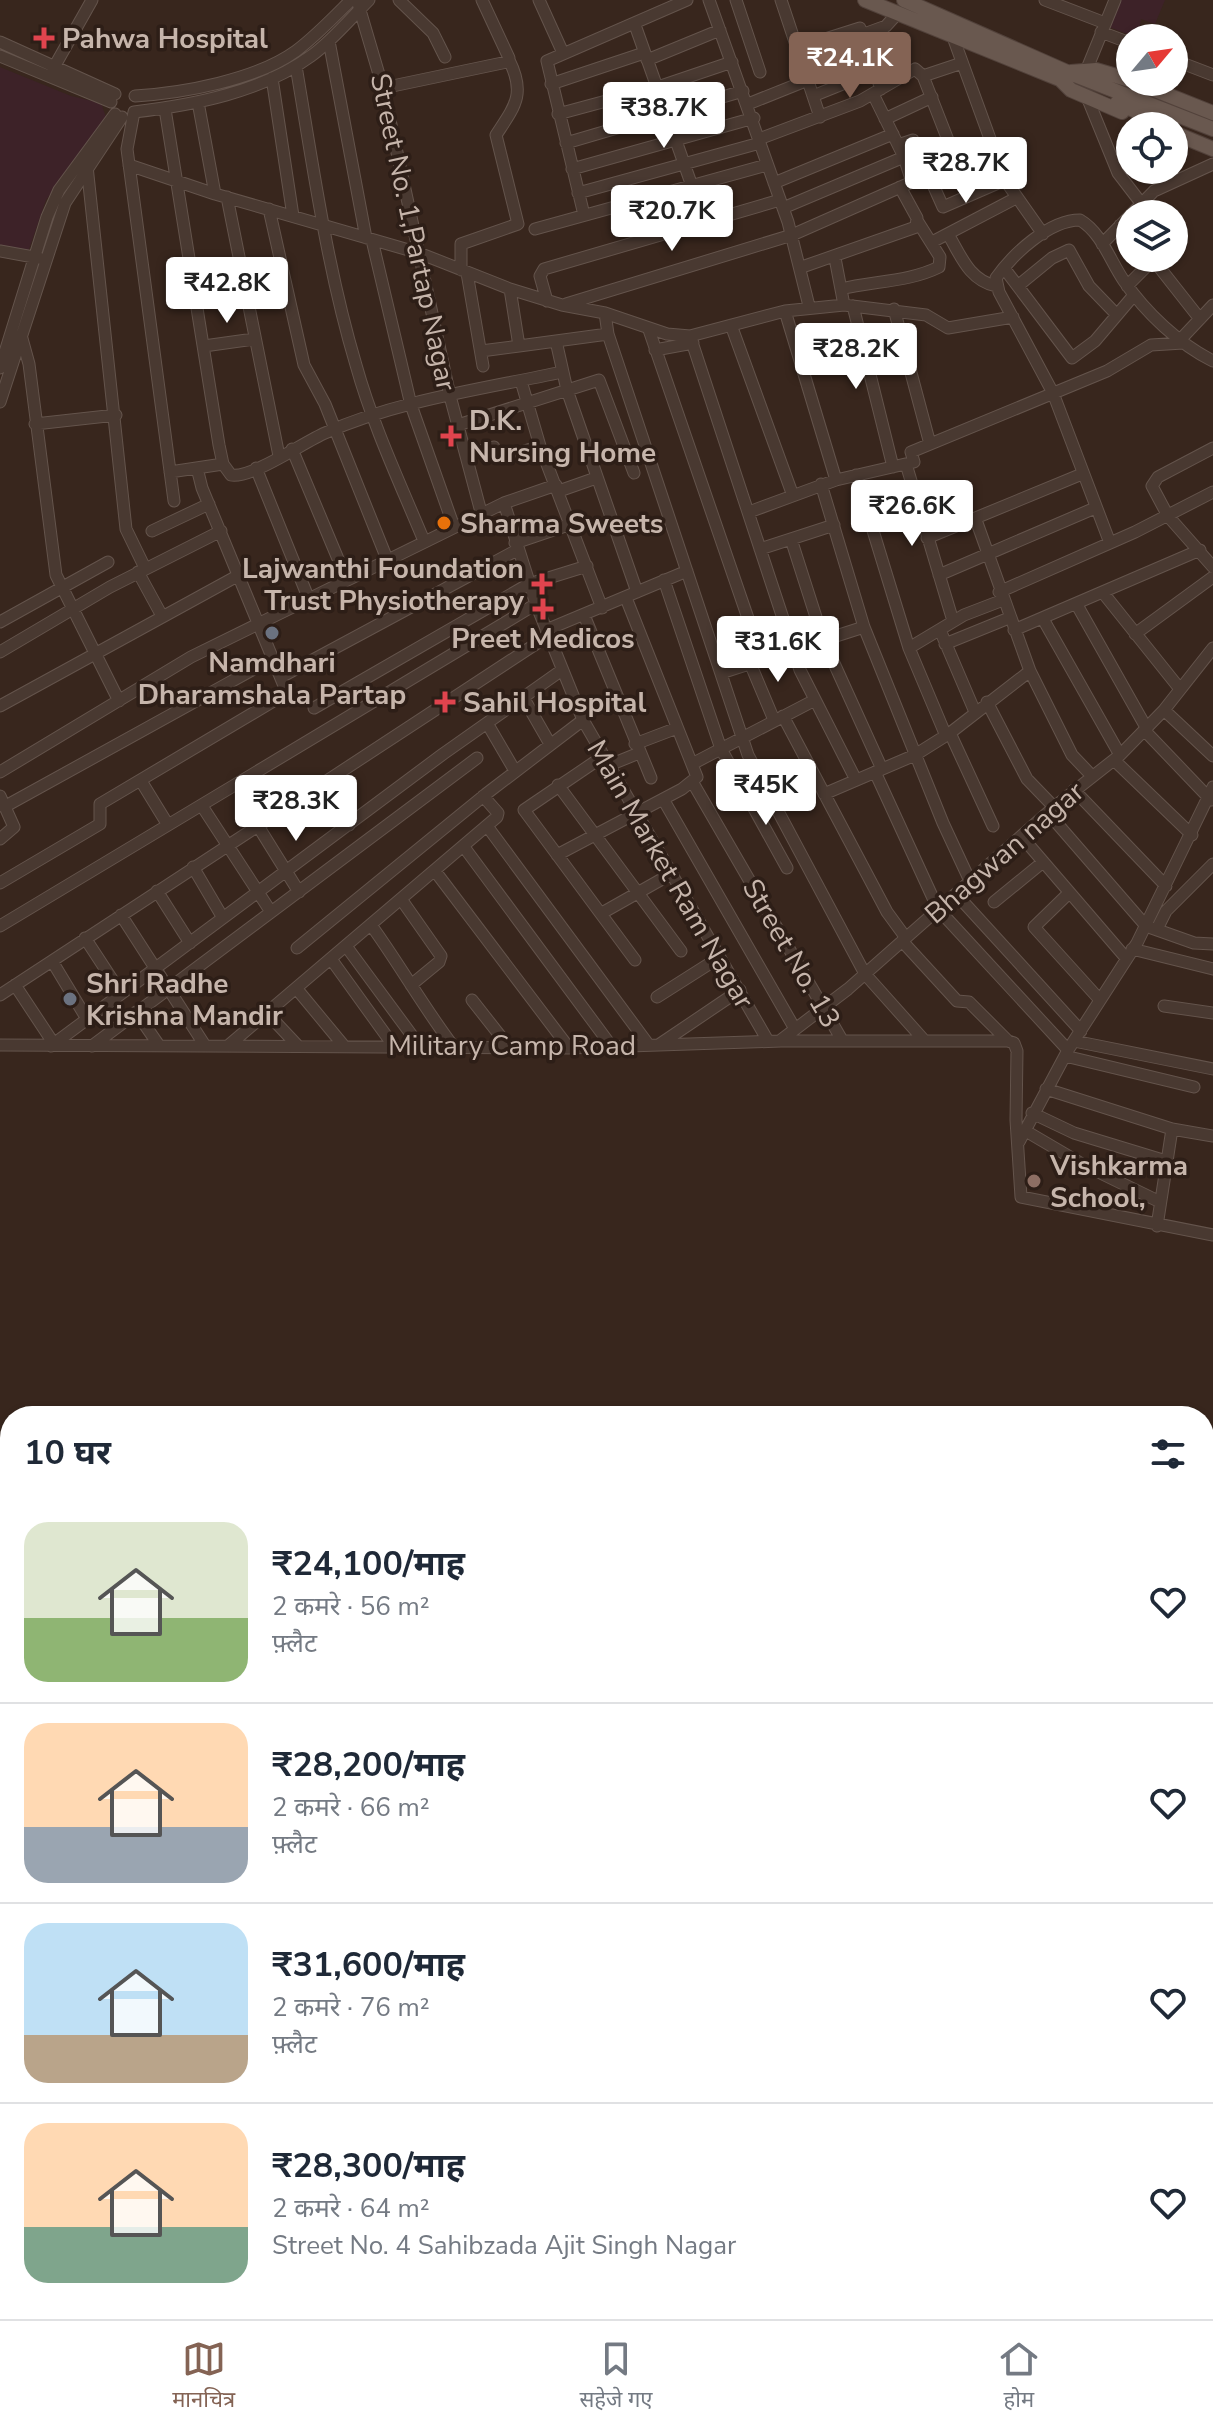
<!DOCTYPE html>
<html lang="hi">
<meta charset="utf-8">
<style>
body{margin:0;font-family:"Nunito Sans","Noto Sans Devanagari",sans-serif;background:#f2f2f3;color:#1f2937;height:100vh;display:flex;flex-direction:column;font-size:30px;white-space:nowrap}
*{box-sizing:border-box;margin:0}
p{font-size:26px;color:#747a83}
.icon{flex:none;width:44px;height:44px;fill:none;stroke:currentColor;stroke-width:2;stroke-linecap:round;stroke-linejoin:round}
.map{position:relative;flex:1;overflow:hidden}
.details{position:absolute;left:0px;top:1406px;width:1214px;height:914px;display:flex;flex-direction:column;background:#fff;border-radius:32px 32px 0 0;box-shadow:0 2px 6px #0004}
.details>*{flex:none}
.needle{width:52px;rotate:61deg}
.buttons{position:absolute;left:1116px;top:24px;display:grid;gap:16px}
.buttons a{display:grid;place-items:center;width:72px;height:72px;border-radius:50%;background:#fff;box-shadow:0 2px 6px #0004;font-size:40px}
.price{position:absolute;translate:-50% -68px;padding:0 18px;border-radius:8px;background:#fff;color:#222;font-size:26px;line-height:52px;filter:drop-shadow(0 2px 4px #0008)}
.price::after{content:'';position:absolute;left:50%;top:48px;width:24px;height:18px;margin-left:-12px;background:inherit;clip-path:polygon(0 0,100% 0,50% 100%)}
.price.on{background:#846354;color:#fff}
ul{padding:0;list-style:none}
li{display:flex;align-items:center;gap:24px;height:200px;padding:0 24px}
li+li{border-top:2px solid #e0e1e3}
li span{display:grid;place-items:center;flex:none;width:224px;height:160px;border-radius:24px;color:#555}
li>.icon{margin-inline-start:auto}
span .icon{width:96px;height:96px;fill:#fffc;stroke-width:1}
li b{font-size:34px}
h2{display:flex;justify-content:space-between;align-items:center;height:96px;padding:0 24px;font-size:34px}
.dock{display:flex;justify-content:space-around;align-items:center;height:112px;border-top:2px solid #e0e1e3;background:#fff;font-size:22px;color:#747a83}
.dock a{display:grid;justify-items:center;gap:4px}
.dock .on{color:#846354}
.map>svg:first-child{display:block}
.green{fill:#3d2228}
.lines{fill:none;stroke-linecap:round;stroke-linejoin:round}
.minor-casing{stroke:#64544c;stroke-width:13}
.major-casing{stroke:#52423b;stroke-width:16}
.minor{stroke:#493931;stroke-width:11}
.major{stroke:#69584f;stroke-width:14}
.health-dot{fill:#e0444e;stroke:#2d1e17;stroke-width:3}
.food-dot{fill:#e8710a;stroke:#2d1e17;stroke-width:3}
.worship-dot{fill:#6b7280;stroke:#2d1e17;stroke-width:3}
.education-dot{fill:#8d6e63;stroke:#2d1e17;stroke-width:3}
.labels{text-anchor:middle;stroke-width:7;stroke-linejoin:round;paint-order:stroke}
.poi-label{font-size:28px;font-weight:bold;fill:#c6b5ab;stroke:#2d1e17;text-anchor:start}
.street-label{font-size:28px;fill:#c6b5ab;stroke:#2d1e17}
</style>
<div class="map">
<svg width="1213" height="2319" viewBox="0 0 1213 2319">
<rect width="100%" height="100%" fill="#38261d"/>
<path class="green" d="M 1120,0 L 1165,0 L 1155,24 L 1141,19 L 1138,38 L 1109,27 Z
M 0,67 L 71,96 L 101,103 L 107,120 L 46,200 L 26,258 L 0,247 Z"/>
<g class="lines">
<g class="minor-casing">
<path id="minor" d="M 357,0 L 383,88 L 450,396 L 481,512
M 399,0 L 433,33 L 445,57
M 539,0 L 563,53
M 709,0 L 788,222 L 809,306
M 736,0 L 760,72
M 781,0 L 820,117
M 1045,0 L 1105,23
M 635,25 L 692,186
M 881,28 L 897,79
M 1101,32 L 1130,43
M 864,34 L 886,26 L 897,14
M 953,37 L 1005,180 L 1043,234
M 329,41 L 366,238
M 0,42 L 115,94
M 797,48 L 860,28 L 881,89
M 0,56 L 111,102
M 647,60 L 720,30
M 1174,60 L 1213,75
M 296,66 C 313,166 327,268 356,365 C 373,426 400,483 424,541
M 53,69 L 92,0
M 1086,71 L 1115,0
M 923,76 L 962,63
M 272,78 L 293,216
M 551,84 L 644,53
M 383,88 L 507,62 L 509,58 L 482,0
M 135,96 C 183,93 256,80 296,51 C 316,36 333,18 351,0
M 813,96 L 875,71
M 1087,97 L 1118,173 L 1141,203
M 198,102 L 215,194
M 748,104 L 808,80
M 165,109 L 219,445 L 223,464 L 231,475 C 251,479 304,442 325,433 C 399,400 483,389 562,372
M 558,114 L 658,87 L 732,62
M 885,119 L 932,97
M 759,139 L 860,101 L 915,69 L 923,76 L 955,158 L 990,145
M 566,143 L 743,91
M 898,145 L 913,140 L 943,207 L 1005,180
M 129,165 L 215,194 L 419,253 L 510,289 L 562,305 L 605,313 L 667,334 L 690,336 L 785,311 L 844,305 L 926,315 L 948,328 L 1013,317
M 87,166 L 126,529 L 145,568
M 572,169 L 754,118
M 774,183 L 893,134
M 578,193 L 760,143
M 227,197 L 279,456
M 783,208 L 904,157
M 269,209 L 304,365 L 325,404 L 387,559
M 584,215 L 547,61 L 687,0
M 1120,225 L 1130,235
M 535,229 L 767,165
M 948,234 C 961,256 969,280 996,286
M 372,240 L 411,405 L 454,527
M 932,242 L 1016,198
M 1102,244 L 1154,191 L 1213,164
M 0,251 L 39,258
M 835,258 L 844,305
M 1152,258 L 1200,319
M 802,267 L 916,227 L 917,218 L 900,187
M 1004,268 L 1072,358 L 1095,341 L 1134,295
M 461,270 L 461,244 L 518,224 L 496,135 C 515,106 526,94 509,60
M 467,273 L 483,366
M 1019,285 L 1052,258 L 1069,250 L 1089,286 L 1117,315
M 1127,286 L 1154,259
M 510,289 L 519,346 L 608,334
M 841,289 C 873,281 909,282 939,267 L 940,257 L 918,222
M 547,301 L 540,276 L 544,269 L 780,200
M 566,304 L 792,235 L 912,182 L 904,157 L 873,94
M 853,306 L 893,467
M 894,309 L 930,444
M 785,311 L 836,480
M 605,313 L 608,334 L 748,755 L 865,974 L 923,1039
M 731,325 L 792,493
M 649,330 L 762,659
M 21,335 L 29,364 L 56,575 L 119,701
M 690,336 L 800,670 L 856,780
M 1180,340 L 1213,305
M 556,341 L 567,390 L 637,592
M 204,346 L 254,339
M 655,350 L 693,343
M 481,351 L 519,346
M 0,368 L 47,217 L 59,190 L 115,114
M 521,381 L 540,446 L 602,608
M 0,402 L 65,203 L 122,117
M 35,424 L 116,415
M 458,425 L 599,380 L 634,473
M 1213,448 L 1158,477 L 1152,486 L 1168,516 L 1213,567
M 292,449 L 346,578
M 466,455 L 494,447
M 510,456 L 540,446
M 906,464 L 953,621
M 256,468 L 308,597
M 170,472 L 223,464
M 856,475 L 909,648 L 946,736
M 821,484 L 864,627 L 943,823 L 970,881
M 559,491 L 596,478
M 174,501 L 127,149 L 134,112 C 193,105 262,92 311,56 C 332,41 350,19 369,0
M 504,503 L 556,485
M 749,512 L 836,480 L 914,462 L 911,452 L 1107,371 L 1151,345 L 1183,343
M 976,520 L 1030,671 L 1072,755 L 1092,776
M 152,531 L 209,504
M 927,538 L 1082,474
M 791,539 L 823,639 L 882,769
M 515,543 L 571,524
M 1110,543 L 1053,393 L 999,292 L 996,278 C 1013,254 1049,220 1080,220 C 1102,233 1110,261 1124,281 C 1146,313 1179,344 1213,361
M 760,549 L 834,525
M 138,572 L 162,616
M 939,575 L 1095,508
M 664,580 L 721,749 L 787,868
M 999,592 L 1135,532 L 1213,492
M 1104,594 L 1180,689
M 1077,605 L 1147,729
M 584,615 L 651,778
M 1043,619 L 1120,755
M 0,622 L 108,562
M 546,630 L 687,571
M 940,630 L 975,712
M 1014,630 L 1200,550
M 1135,634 L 1213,577
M 945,644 L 1009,618
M 909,648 L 964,615 L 1003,600
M 0,652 L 110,587 L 221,531
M 750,663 L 774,720
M 721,673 L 864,627
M 281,677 L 517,550
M 523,697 L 550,744
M 987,702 L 1027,779 L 1054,807
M 0,706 L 239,575
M 314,708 L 529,584 L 587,566
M 1164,710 L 1213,756
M 783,716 L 887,912 L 906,938
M 487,723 L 515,771
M 1145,731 L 1211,800
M 950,733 L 993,826
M 635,744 L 677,728
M 602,757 L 524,810 L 635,960
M 1114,760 L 1192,835
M 692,764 L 813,701
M 607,766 L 639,753
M 0,772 L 191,657 L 504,503 L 536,604 L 583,720 L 768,1041
M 875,772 L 938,909 L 1068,1050
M 141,781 L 168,825
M 323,783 L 349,825
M 693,783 L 842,1040
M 558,785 L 681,951
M 1074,790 L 1166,886
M 824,794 L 915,755 L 950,733 L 1030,671
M 0,796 L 14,827 L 0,839
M 663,799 L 795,1029
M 202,806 L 271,912
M 4,807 L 272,659
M 1048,813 L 1146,926 L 1194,943 L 1213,944
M 258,826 L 299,892
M 487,826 L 648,1044
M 1022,837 L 1126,958
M 464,847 L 612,1047
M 557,855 L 682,789 L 697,777 L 626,598
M 193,867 L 223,918
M 435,871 L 569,1048
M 0,883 L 100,824 L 100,804 L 287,693 L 202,488 L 197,468
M 157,891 L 190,943
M 1069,893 L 1034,927 L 1100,1000
M 956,894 L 1081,1031
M 401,899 L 441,956 L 439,962 L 411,985
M 994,902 L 1043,862
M 602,913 L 671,874
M 121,915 L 204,1044
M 371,925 C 400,965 422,1005 453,1046
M 0,926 L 536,604
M 1157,929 L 1166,911 L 1213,864
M 85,938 L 121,993
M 902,941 L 957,1001 L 969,1002 L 1008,1041
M 346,946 L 419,1045
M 297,948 L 486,794 L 583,720
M 1132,949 L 1213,969
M 331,959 L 393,1045
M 52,961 L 87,1019
M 15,985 L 54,1044
M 296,988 L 344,1046
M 0,995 L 548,636
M 657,997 L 720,957
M 472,1000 L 509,1047
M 1164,1006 L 1213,1013
M 136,1012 L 158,1044
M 267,1013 L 297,1045
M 781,1040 L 848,989 L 1054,807 L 1120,755 L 1164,710 L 1213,648
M 1074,1041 L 1213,1069
M 660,1044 L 740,990
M 0,1045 L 569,1048 L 781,1041 L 1008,1041 L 1014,1043 L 1017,1051 L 1016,1120 L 1021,1197 L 1213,1235
M 229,1045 L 497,817 L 498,813 L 483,796
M 51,1046 L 443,754 L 562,670
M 92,1046 L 477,758
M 1065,1056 L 1194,1087
M 1046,1089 L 1172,1129 L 1213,1136
M 1032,1113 L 1074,1133 L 1166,1161
M 1024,1130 L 1082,1164 L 1158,1201
M 1019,1142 L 1068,1050 L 1137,943 L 1213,787
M 1157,1226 L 1172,1129
M 0,2287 L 10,2280
M 22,2319 L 52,2310"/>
</g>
<g class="major-casing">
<path id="major" d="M 865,0 L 1057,78
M 904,0 L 1067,72 L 1213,129
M 1071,72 L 1096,70 L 1130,80
M 1060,79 L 1071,90 L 1122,112
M 1135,82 L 1213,113
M 1117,103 L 1172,126
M 1174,133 L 1213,149"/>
</g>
<use href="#minor" class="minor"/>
<use href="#major" class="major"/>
</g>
<g class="health-dot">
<path d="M40 26h8v8h8v8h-8v8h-8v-8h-8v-8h8z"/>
<path d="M447 424h8v8h8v8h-8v8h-8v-8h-8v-8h8z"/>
<path d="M538 572h8v8h8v8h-8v8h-8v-8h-8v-8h8z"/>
<path d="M539 597h8v8h8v8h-8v8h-8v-8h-8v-8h8z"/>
<path d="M441 690h8v8h8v8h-8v8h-8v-8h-8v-8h8z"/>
</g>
<circle class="food-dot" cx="444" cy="523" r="8"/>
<g class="worship-dot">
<circle cx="272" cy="633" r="8"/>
<circle cx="70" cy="999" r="8"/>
</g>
<circle class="education-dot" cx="1034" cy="1181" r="8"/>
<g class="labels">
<g class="poi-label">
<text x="62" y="48">Pahwa Hospital</text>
<text x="469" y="430">D.K.<tspan x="469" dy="32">Nursing Home</tspan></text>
<text x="460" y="533">Sharma Sweets</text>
<text x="524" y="578" text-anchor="end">Lajwanthi Foundation<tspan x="524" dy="32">Trust Physiotherapy</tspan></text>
<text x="543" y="648" text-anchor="middle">Preet Medicos</text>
<text x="272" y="672" text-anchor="middle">Namdhari<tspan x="272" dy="32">Dharamshala Partap</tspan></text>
<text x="463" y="712">Sahil Hospital</text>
<text x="86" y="993">Shri Radhe<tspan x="86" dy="32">Krishna Mandir</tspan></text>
<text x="1050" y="1175">Vishkarma<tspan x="1050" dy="32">School,</tspan></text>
</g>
<g class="street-label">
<text transform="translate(414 232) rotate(78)" y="10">Street No. 1,Partap Nagar</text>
<text transform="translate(1004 852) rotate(-41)" y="10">Bhagwan nagar</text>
<text transform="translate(671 874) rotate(60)" y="10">Main Market Ram Nagar</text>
<text transform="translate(792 953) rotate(60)" y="10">Street No. 13</text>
<text x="512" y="1055">Military Camp Road</text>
</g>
</g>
</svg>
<div class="buttons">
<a><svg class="needle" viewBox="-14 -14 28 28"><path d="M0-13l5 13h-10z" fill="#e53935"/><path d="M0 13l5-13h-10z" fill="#747a83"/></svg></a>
<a><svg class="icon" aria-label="locate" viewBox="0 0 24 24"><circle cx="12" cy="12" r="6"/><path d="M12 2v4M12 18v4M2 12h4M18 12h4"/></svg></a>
<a><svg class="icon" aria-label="layers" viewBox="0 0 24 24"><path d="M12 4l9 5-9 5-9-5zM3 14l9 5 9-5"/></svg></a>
</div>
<b class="price on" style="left:850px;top:100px">₹24.1K</b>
<b class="price" style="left:664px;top:150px">₹38.7K</b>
<b class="price" style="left:966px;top:205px">₹28.7K</b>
<b class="price" style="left:672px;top:253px">₹20.7K</b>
<b class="price" style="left:227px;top:325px">₹42.8K</b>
<b class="price" style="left:856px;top:391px">₹28.2K</b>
<b class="price" style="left:912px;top:548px">₹26.6K</b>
<b class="price" style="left:778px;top:684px">₹31.6K</b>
<b class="price" style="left:766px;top:827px">₹45K</b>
<b class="price" style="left:296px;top:843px">₹28.3K</b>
<section class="details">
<h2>10 घर<svg class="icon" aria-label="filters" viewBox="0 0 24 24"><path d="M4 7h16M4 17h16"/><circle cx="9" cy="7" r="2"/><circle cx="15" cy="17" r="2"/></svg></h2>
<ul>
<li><span style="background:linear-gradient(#dfe7d0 60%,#8fb573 0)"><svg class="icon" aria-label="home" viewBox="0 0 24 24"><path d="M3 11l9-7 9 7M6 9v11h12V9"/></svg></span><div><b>₹24,100/माह</b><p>2 कमरे · 56 m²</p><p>फ़्लैट</p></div><svg class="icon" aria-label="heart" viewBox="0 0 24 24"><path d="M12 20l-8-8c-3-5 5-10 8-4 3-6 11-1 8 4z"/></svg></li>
<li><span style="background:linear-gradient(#ffd9b3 65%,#9aa5b1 0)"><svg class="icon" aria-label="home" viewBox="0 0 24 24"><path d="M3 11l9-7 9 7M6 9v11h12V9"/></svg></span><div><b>₹28,200/माह</b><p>2 कमरे · 66 m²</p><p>फ़्लैट</p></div><svg class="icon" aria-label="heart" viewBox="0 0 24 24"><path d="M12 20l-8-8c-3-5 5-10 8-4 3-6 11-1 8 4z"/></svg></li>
<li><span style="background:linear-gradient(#bfe0f5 70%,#b9a48a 0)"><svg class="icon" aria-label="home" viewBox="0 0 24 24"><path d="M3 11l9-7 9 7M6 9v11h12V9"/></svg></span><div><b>₹31,600/माह</b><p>2 कमरे · 76 m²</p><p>फ़्लैट</p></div><svg class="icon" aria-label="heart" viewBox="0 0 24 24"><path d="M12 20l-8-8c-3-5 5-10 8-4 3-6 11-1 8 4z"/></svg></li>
<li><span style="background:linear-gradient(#ffd9b3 65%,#7fa58c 0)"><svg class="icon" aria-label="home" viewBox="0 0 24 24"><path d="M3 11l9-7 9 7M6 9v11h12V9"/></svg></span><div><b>₹28,300/माह</b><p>2 कमरे · 64 m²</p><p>Street No. 4 Sahibzada Ajit Singh Nagar</p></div><svg class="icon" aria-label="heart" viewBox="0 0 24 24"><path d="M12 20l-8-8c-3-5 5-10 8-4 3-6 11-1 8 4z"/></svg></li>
</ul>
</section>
</div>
<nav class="dock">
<a class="on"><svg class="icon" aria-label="map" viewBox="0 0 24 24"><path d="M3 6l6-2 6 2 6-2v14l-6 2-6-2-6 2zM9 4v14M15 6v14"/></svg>मानचित्र</a>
<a><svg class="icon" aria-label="saved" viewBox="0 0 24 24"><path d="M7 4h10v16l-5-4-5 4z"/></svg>सहेजे गए</a>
<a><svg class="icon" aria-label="home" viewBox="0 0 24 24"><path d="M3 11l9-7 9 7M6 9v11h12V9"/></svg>होम</a>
</nav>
